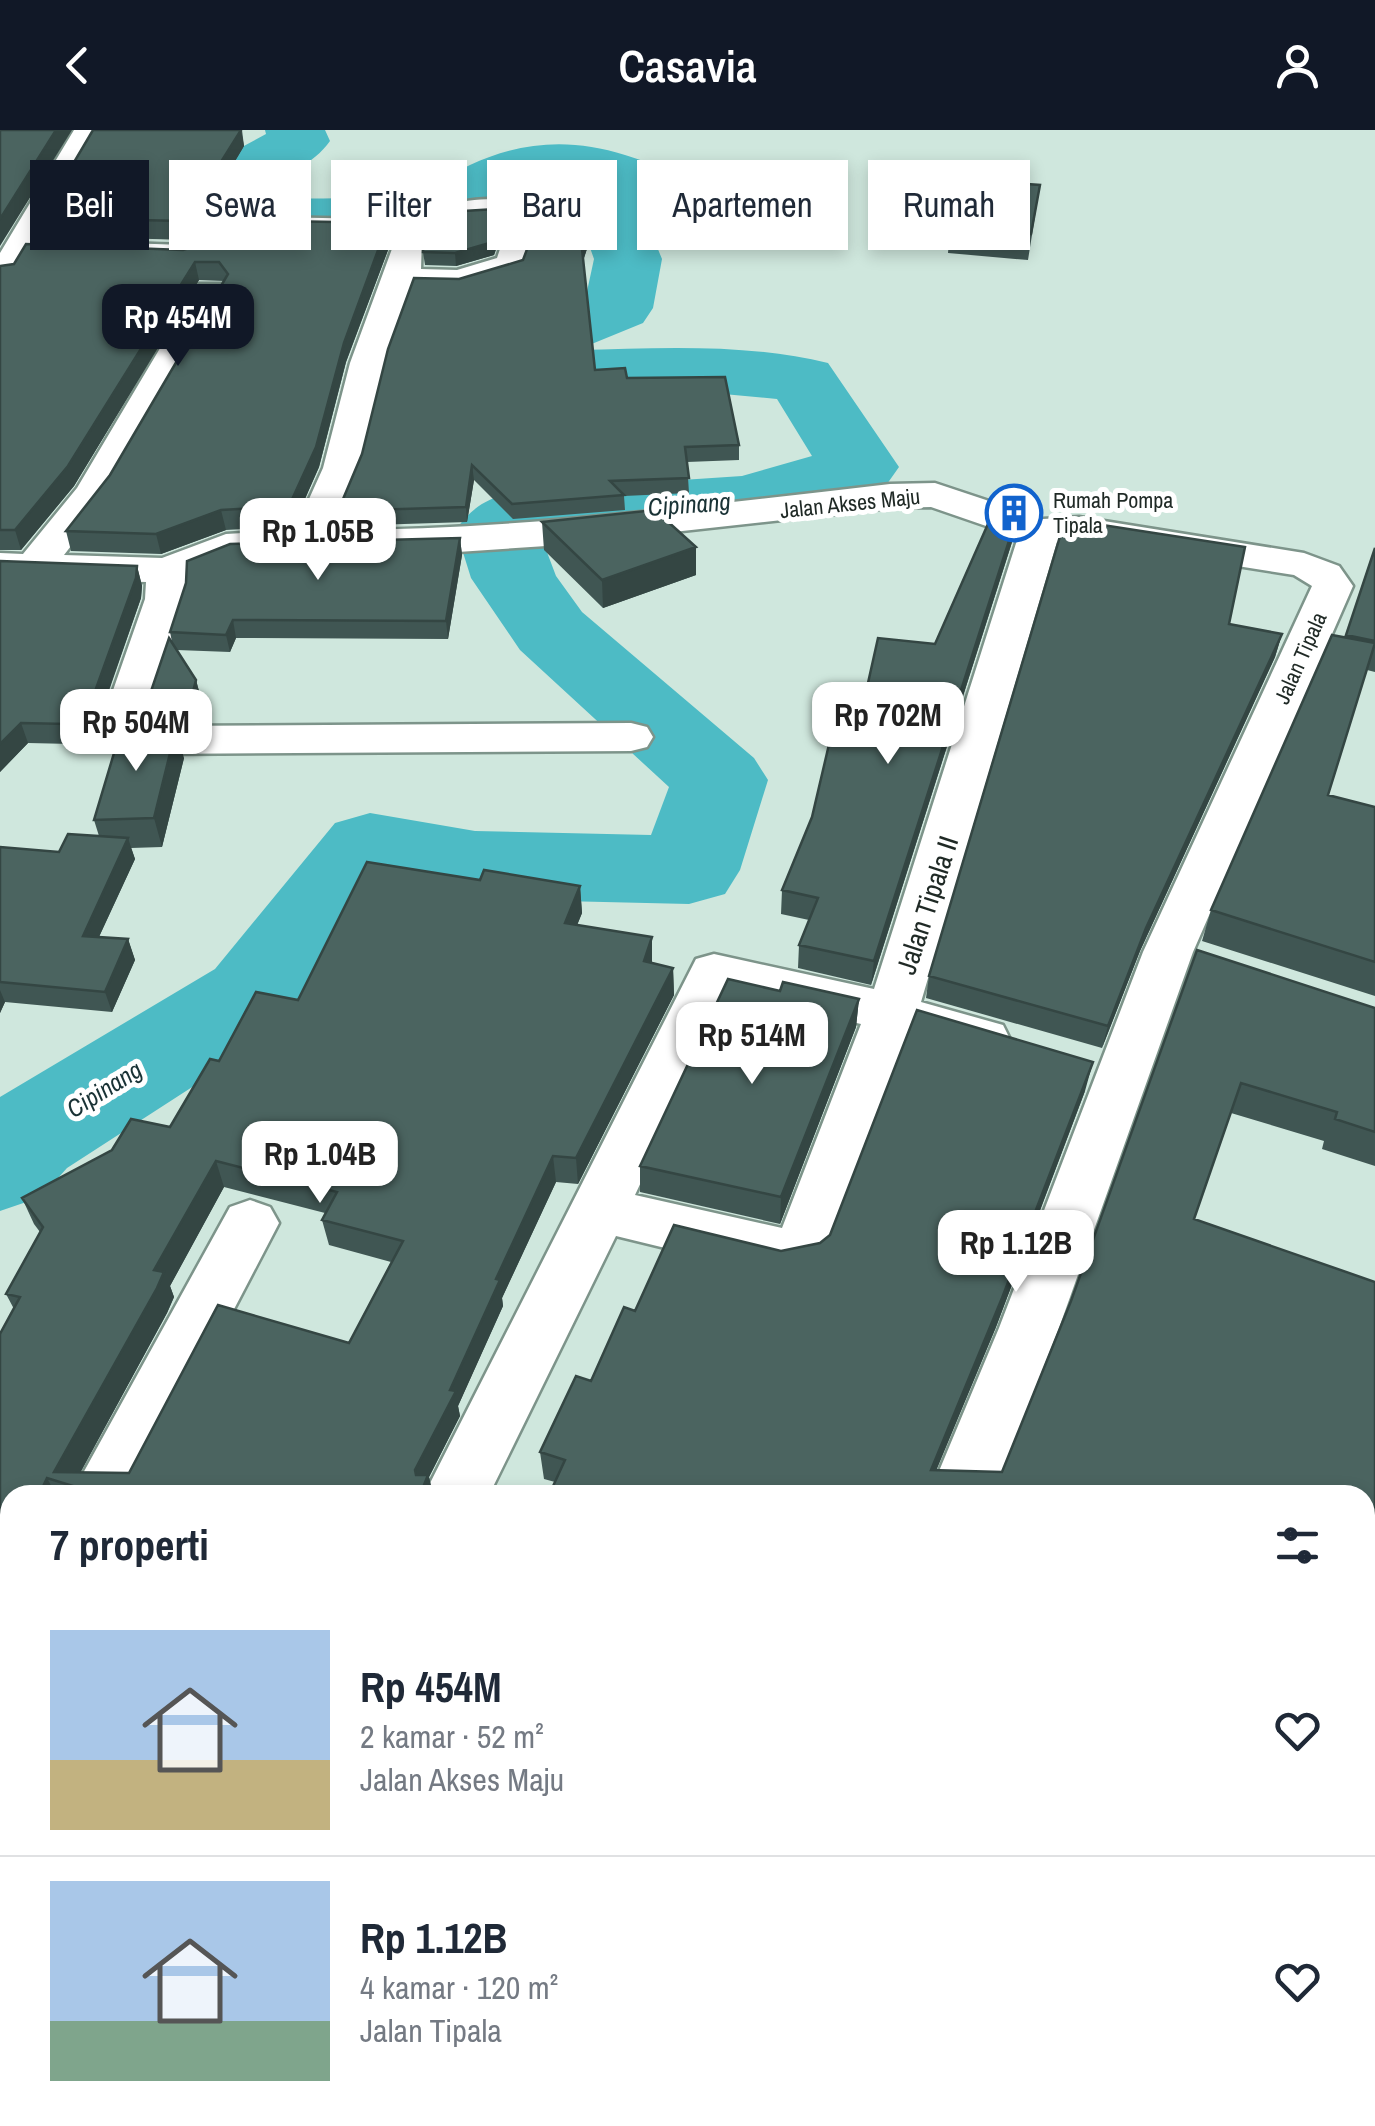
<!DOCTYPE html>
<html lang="id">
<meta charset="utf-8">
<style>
body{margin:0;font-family:"Archivo Narrow",sans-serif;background:#f2f2f3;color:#1f2937;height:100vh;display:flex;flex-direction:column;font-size:38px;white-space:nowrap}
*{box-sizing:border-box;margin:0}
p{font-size:32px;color:#747a83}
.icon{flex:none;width:55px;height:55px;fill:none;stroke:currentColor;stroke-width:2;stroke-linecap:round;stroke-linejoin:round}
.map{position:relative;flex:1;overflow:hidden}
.sheet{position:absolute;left:0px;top:1355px;width:1375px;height:642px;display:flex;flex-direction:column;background:#fff;border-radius:30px 30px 0 0;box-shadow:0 5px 15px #0003}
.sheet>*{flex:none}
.hud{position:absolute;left:30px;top:30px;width:1315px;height:90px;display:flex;gap:20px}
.price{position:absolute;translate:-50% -85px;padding:0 22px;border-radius:20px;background:#fff;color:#222;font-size:32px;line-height:65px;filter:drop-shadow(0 2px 5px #0008)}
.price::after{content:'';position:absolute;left:50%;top:60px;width:30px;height:22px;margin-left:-15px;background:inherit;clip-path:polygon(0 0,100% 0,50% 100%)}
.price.active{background:#111827;color:#fff}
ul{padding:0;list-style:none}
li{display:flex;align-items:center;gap:30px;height:250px;padding:0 50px}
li+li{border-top:2px solid #e0e1e3}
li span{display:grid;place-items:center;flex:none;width:280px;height:200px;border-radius:0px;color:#555}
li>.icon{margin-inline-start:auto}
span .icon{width:120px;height:120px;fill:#fffc;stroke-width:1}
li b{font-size:42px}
h2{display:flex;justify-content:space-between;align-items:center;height:120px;padding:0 50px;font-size:42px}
.pill{padding:0 35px;border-radius:0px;background:#fff;box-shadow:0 5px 15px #0003;font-size:35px;line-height:90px}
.pill.active{background:#111827;color:#fff}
header{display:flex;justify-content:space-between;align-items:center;height:130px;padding:0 50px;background:#111827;color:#fff;font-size:45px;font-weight:600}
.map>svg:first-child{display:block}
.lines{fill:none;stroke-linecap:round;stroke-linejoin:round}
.river{fill:#4dbbc5;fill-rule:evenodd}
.minor-casing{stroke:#7d948a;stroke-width:5}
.minor{fill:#fff;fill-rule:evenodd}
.wall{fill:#405653;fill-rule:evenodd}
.shaded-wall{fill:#344643}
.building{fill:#4b6460;stroke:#344643;stroke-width:2.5;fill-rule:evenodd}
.labels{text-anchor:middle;stroke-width:10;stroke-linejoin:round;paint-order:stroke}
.far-poi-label{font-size:22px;fill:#1f2925;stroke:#fff;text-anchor:start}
.far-street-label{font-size:22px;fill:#1f2925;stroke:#fff}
.far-water-label{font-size:25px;font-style:italic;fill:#193235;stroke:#fff}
.street-label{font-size:28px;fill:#1f2925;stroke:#fff}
</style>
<header><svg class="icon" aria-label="back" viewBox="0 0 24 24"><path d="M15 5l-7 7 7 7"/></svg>Casavia<svg class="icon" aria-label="person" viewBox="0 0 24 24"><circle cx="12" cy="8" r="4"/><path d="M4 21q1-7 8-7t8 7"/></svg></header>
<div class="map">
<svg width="1375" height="1996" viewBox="0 0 1375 1996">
<rect width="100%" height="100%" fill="#cfe7dd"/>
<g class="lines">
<path class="river" d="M 265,0 L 325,0 L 330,11 C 309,41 264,54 231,66 C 289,69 349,71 406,62 C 431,57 448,46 470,35 C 522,11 571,8 625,25 C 646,32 665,36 677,54 L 648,95 L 662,129 L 653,178 L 643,193 L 577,220 C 661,218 746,213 828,233 L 899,337 L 887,354 L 747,394 L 542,409 L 556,446 L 582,482 L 754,628 L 768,650 L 740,740 L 725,764 L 689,774 L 475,769 L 395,754 L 291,893 L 67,1038 L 41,1067 L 0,1081 L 0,967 L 215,839 L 335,693 L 370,683 L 475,701 L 651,705 L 669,657 L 520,520 L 471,448 L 456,400 C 472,376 489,368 517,361 L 742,346 L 812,326 L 777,269 L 680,260 L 558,265 L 532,259 L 495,213 L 505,198 L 586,166 L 594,129 L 582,95 L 607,61 C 547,38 531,58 479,82 C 456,92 429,97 405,101 C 333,113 218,113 147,96 L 137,82 L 156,49 L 229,24 L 266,4 Z"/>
<g class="minor-casing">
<path id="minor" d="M 74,0 L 104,0 L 40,110 L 183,115 L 190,113 L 205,88 L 216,86 L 432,90 L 438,79 C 473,66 517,61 540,95 L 523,141 L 459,160 L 413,158 L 386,233 L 361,338 L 335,400 C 521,400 705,375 890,354 L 935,353 L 1043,389 L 1079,387 L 1304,423 L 1339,436 L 1353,456 L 1193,822 L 1059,1198 L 993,1365 L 929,1365 L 999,1198 L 1143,822 L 1312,456 L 1294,445 L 1079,411 L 1057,412 L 921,872 L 1003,895 L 1010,909 L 1003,923 L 984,928 L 910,906 L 833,1114 L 816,1138 L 780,1146 L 616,1106 L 489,1365 L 424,1365 L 696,829 L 714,824 L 874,859 L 1018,407 L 931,377 L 890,378 L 546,416 L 428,424 L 233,427 L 187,446 L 187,469 L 148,586 L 159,596 L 631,593 L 647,597 L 653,607 L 647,617 L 631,621 L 150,624 C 125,618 115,609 104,586 L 145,469 L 146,452 L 0,447 L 0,423 L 23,424 L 77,358 L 194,161 L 199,154 L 223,154 L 228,161 L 112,363 L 64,425 L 162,428 L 226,404 L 295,400 L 323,338 L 350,233 L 396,108 L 227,105 L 214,126 L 186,135 L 29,129 L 16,151 L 0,153 L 0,123 ZM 479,88 L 498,88 L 508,95 L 497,128 L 457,140 L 421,139 L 422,109 L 456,107 L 463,91 ZM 729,864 L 861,894 L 782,1098 L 635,1065 Z
M 250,1070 L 270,1077 L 279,1093 L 137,1365 L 71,1365 L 230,1077 Z
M 113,1988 L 195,1988 L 192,1996 L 110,1996 Z
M 884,1988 L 985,1988 L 988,1996 L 887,1996 Z"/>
</g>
<use href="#minor" class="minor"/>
</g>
<path class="wall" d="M 93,0 L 242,0 L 244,16 L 188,110 L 46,106 L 41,88 Z
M 610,49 L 583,131 L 595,240 L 627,248 L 739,315 L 739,330 L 687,332 L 689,363 L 624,366 L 625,380 L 513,389 L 474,350 L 467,392 L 341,396 L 338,381 L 362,324 L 459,149 L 523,130 L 539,88 L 533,81 L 508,67 L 507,53 L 542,55 Z
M 1040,55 L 1028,130 L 948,123 L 950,98 Z
M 388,93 L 391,112 L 346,232 L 319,337 L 293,396 L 226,400 L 161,424 L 71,421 L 66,401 L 110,345 L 224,151 L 199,150 L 74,356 L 21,420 L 0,420 L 0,136 L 183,120 Z
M 504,96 L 494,125 L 456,136 L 425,135 L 423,122 Z
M 1017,386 L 1013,409 L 871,855 L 798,838 L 799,815 L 809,790 L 781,784 L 782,760 L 866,562 L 935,514 Z
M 542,392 L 696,417 L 696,445 L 603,478 L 544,420 Z
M 460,408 L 462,425 L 448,509 L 236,508 L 230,522 L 177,520 L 196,550 L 200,565 L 193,592 L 160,592 L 152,585 L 148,570 L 172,512 L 170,502 Z
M 1375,418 L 1375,542 L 1367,540 L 1328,665 L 1375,677 L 1375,866 L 1202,811 L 1211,780 L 1345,508 Z
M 0,431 L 137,436 L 142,456 L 141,468 L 103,578 L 114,595 L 118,608 L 184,628 L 162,717 L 131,718 L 135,729 L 99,807 L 128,809 L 135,830 L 112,882 L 5,872 L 0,883 L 0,717 L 59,722 L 99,706 L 94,690 L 116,615 L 28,613 L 0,642 Z
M 1229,494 L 1282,504 L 1275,527 L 1140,821 L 1102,918 L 926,868 L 929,846 Z
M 480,750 L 580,756 L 582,783 L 577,795 L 652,807 L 652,833 L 673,838 L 674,865 L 578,1054 L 556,1052 L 502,1168 L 503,1176 L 458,1276 L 460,1286 L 429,1347 L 433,1365 L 10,1365 L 10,1410 L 0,1408 L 0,1204 L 14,1179 L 6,1164 L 40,1102 L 34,1094 L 22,1068 L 170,997 L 219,931 L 298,870 ZM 224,1057 L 325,1083 L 322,1090 L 329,1115 L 391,1132 L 349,1213 L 129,1343 L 80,1343 L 167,1183 L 174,1167 L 170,1156 Z
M 1197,820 L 1375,878 L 1375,1036 L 1322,1019 L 1324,1011 L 1231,983 L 1194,1089 L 1375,1152 L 1375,1533 L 1365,1529 L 1365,1365 L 555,1352 L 544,1349 L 540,1322 L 591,1251 L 635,1181 L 781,1121 L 820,1113 L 1085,961 L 996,1197 L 936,1340 L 1002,1342 L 1071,1171 Z
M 780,861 L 859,869 L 856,897 L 780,1094 L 640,1062 L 640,1036 Z
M 1369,1606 L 1375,1609 L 1375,1985 L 1365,1980 L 1365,1612 Z
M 1037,1988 L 1068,1988 L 1061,1996 L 1054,1996 Z
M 1202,1988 L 1206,1988 L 1224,1996 L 1193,1996 Z"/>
<path class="shaded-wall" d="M 56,0 L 72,0 L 0,116 L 0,89 Z
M 241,0 L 244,16 L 188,110 L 184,91 Z
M 609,35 L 610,49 L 582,134 L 582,119 Z
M 503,83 L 504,96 L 494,125 L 456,136 L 455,123 Z
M 388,93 L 391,112 L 346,232 L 319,337 L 293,396 L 289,376 L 344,213 Z
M 195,132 L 199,150 L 74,356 L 21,420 L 15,400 Z
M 472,335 L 474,350 L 467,392 L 466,377 Z
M 221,380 L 226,400 L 161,424 L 156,404 Z
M 1017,386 L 1013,409 L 871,855 L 874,831 Z
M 460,408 L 462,425 L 448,509 L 446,491 Z
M 696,417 L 696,445 L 603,478 L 602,450 Z
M 137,436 L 142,456 L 141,468 L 100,585 L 94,564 Z
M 233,490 L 236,508 L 230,522 L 226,505 Z
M 1282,504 L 1275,527 L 1140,821 L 1102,918 L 1108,896 L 1146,798 Z
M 196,550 L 200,565 L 193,592 L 189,577 Z
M 21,593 L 28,613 L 0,642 L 0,614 Z
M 176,599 L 184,628 L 162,717 L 154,688 Z
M 128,708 L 135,729 L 90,826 L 83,806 Z
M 580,756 L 582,783 L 567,820 L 565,793 Z
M 652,807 L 652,834 L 644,831 Z
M 128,809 L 135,830 L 112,882 L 105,862 Z
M 673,838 L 674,865 L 578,1054 L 576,1028 Z
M 0,860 L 5,872 L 0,883 Z
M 859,869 L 856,897 L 780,1094 L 781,1067 Z
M 1093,932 L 1085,961 L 996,1197 L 926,1365 L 931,1340 Z
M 553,1026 L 556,1052 L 502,1168 L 503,1176 L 458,1276 L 460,1286 L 429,1347 L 433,1365 L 420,1365 L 415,1340 L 496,1149 Z
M 216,1031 L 224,1057 L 170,1156 L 174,1167 L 167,1183 L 73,1356 L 54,1342 L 154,1140 Z
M 47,1348 L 56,1365 L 39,1365 Z
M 62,1988 L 84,1988 L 80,1996 L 58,1996 Z"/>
<path class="building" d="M 0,0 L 56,0 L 0,89 Z
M 93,0 L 241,0 L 184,91 L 41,88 Z
M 550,33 L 609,35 L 582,119 L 595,240 L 625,238 L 627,248 L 725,247 L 739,315 L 685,317 L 689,348 L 610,351 L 624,365 L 512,374 L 472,335 L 466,377 L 338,381 L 362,324 L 388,219 L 414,148 L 459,149 L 523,130 L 542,79 L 532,67 L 507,53 L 542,55 Z
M 961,49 L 1040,55 L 1031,104 L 950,98 Z
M 496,79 L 503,83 L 493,112 L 455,123 L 423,122 L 424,99 L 455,97 L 464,81 Z
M 226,90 L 388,93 L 344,213 L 316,317 L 289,376 L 221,380 L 156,404 L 66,401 L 110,345 L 228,144 L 219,132 L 195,132 L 68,336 L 15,400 L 0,400 L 0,136 L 14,134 L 26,114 L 183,120 L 211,111 Z
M 995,378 L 1017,386 L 874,831 L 799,815 L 818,768 L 782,760 L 812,687 L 842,559 L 866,562 L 878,508 L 935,514 Z
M 655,380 L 696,417 L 602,450 L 542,392 Z
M 1083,392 L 1245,417 L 1229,494 L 1282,504 L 1146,798 L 1108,896 L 929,846 L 1064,393 Z
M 460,408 L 446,491 L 233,490 L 226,505 L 170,502 L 186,453 L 187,431 L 230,414 Z
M 1375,418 L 1375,511 L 1346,505 Z
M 0,431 L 137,436 L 136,448 L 94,564 L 114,595 L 21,593 L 0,614 Z
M 1332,505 L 1375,513 L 1328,665 L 1375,677 L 1375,832 L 1211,780 Z
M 169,508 L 196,550 L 189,577 L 156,577 L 148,570 Z
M 123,593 L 142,599 L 176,599 L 154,688 L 94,690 Z
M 68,704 L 128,708 L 83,806 L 128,809 L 105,862 L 0,852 L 0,717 L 59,722 Z
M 367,732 L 480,750 L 484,740 L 580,756 L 565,793 L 652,807 L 644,831 L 673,838 L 576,1028 L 553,1026 L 496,1149 L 500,1150 L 450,1260 L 456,1261 L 415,1340 L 416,1345 L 428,1345 L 420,1365 L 102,1365 L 47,1348 L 39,1365 L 10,1365 L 10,1390 L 0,1388 L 0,1204 L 20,1167 L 6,1164 L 43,1097 L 22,1068 L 112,1020 L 131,989 L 170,997 L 210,929 L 219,931 L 256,862 L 298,870 ZM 216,1031 L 337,1062 L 322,1090 L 403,1111 L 349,1213 L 218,1175 L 129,1343 L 54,1342 L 157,1158 L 164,1142 L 154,1140 Z
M 1197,820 L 1375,878 L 1375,1002 L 1335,989 L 1337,982 L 1241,953 L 1194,1089 L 1375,1152 L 1375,1502 L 1365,1498 L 1365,1365 L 549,1365 L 565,1330 L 540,1322 L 576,1246 L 591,1251 L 624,1177 L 635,1181 L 674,1095 L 781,1121 L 820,1113 L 830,1105 L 917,880 L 1093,932 L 1002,1168 L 931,1340 L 1002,1342 L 1071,1171 Z
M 728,849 L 780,861 L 783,852 L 859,869 L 781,1067 L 640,1036 Z
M 0,1490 L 10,1493 L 10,1988 L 62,1988 L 58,1996 L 0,1996 Z
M 1369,1606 L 1375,1609 L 1375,1963 L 1365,1958 L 1365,1625 Z
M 203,1988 L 688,1988 L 686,1996 L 202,1996 Z
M 783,1988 L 868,1988 L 869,1996 L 780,1996 Z
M 1203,1988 L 1206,1988 L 1224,1996 L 1201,1996 Z"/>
<defs>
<g id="building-ring" transform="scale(2.875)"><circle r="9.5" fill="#fff" stroke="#1163cd" stroke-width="1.5"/><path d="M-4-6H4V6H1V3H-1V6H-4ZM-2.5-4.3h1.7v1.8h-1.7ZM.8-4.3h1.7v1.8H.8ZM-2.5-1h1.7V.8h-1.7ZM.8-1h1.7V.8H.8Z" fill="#1163cd"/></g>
</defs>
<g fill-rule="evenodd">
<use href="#building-ring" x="1014" y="383"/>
</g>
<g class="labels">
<g class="far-poi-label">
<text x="1053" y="378">Rumah Pompa<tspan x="1053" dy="25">Tipala</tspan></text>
</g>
<g class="far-street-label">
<text transform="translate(850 373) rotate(-6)" y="8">Jalan Akses Maju</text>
<text transform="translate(1300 528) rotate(-66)" y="8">Jalan Tipala</text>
</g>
<g class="far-water-label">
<text transform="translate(689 374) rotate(-4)" y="9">Cipinang</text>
<text transform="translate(104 959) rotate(-32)" y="9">Cipinang</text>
</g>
<g class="street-label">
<text transform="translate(927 775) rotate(-72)" y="10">Jalan Tipala II</text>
</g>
</g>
</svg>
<b class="price active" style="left:178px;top:239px">Rp 454M</b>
<b class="price" style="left:318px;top:453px">Rp 1.05B</b>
<b class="price" style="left:888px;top:637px">Rp 702M</b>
<b class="price" style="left:136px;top:644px">Rp 504M</b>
<b class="price" style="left:752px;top:957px">Rp 514M</b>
<b class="price" style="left:320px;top:1076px">Rp 1.04B</b>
<b class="price" style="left:1016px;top:1165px">Rp 1.12B</b>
<div class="hud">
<a class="pill active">Beli</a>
<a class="pill">Sewa</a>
<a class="pill">Filter</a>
<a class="pill">Baru</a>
<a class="pill">Apartemen</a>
<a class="pill">Rumah</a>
</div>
<section class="sheet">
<h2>7 properti<svg class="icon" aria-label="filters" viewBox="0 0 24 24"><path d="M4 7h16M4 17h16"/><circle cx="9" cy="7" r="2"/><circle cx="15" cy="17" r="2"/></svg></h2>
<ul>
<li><span style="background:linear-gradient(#a9c7e8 65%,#c2b280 0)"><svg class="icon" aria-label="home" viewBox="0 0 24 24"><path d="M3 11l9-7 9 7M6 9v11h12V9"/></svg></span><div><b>Rp 454M</b><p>2 kamar · 52 m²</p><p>Jalan Akses Maju</p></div><svg class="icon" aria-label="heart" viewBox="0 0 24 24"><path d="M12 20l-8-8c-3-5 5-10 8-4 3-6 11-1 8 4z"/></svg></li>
<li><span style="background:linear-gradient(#a9c7e8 70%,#7fa58c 0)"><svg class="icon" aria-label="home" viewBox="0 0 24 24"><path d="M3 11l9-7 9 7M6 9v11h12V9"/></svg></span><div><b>Rp 1.12B</b><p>4 kamar · 120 m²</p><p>Jalan Tipala</p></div><svg class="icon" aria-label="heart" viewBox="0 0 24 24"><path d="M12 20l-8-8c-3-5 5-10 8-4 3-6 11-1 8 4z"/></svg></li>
</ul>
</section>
</div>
